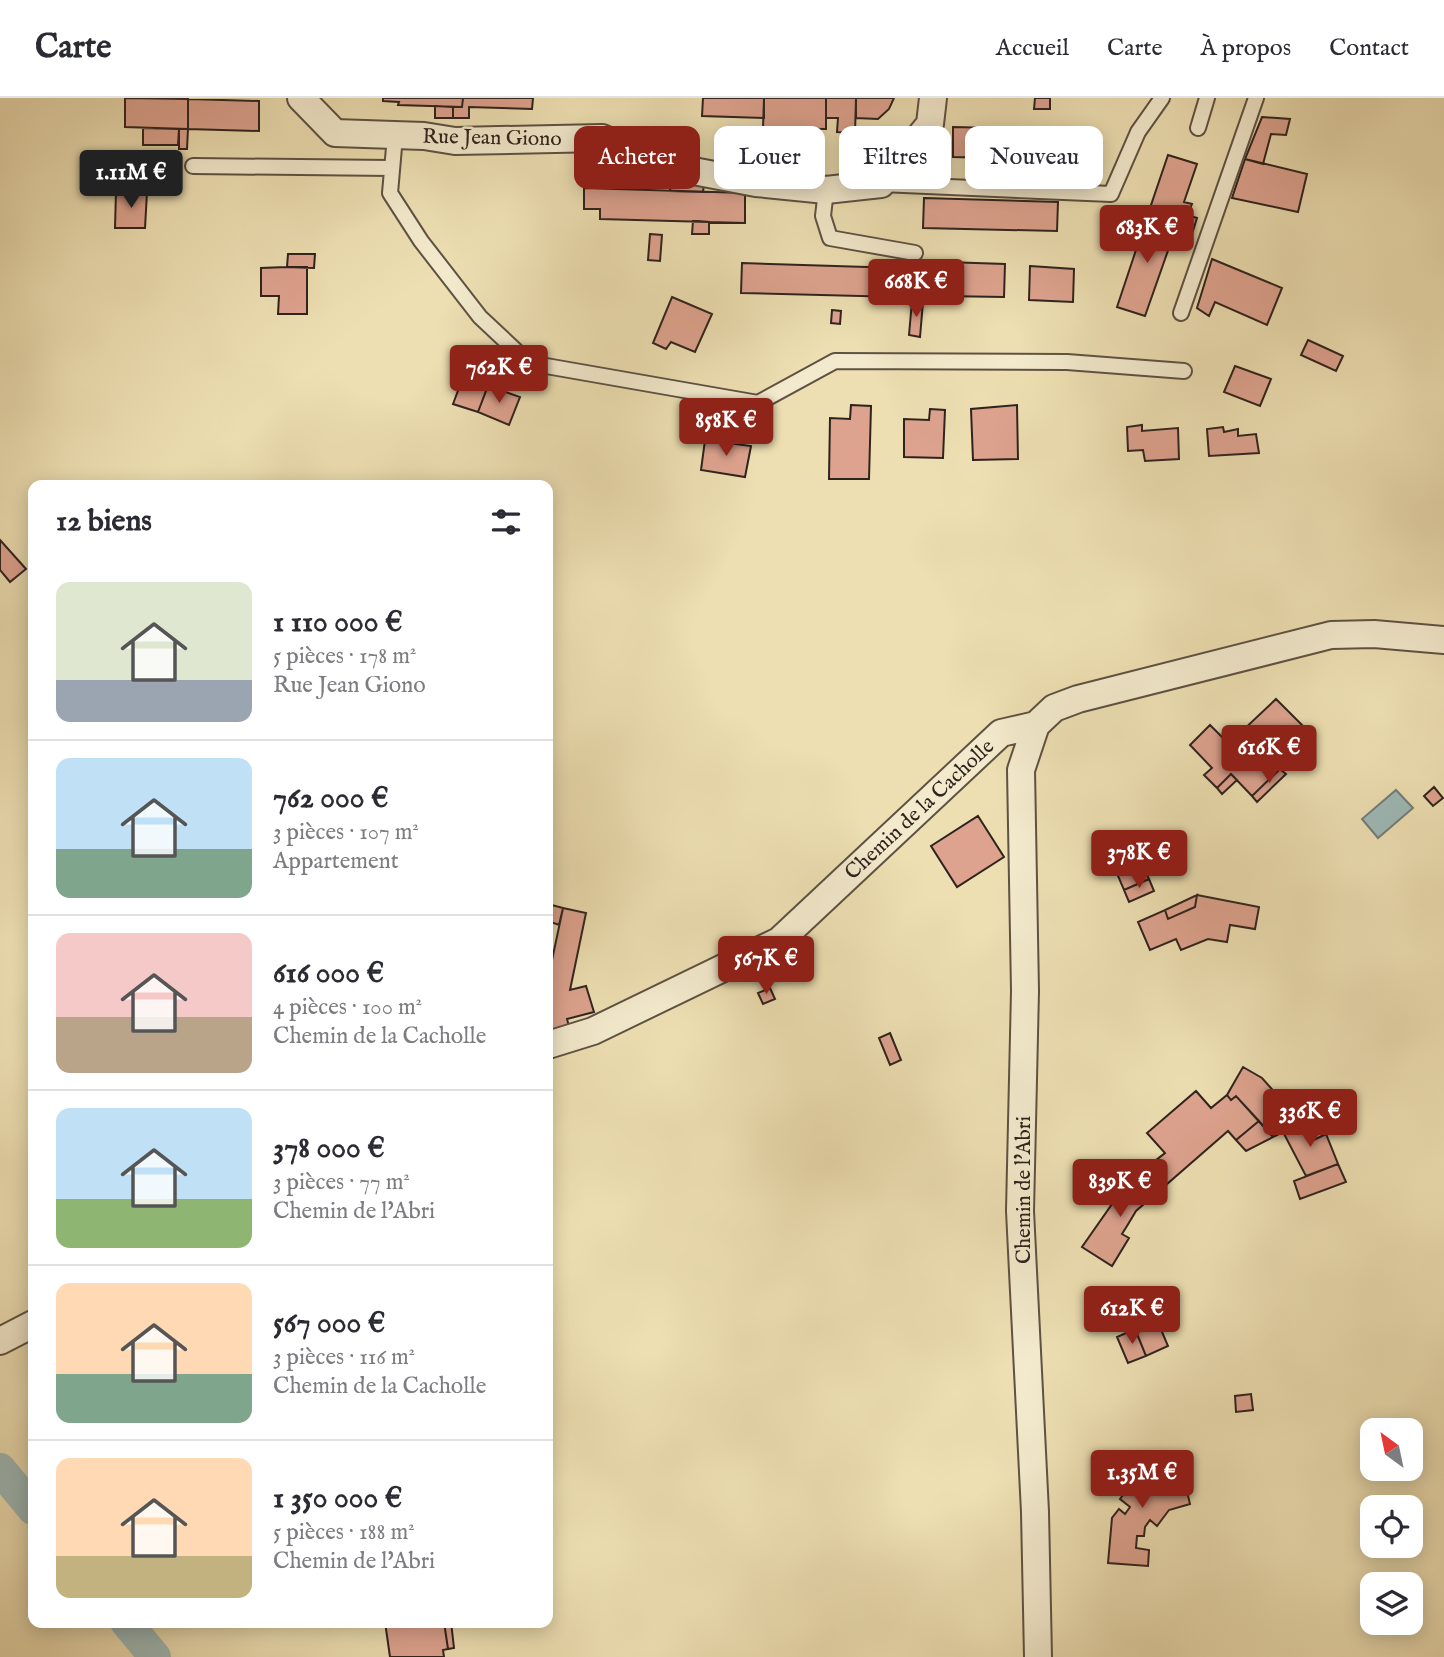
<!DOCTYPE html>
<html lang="fr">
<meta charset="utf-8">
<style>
body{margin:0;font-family:"IM FELL English",serif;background:#f7f7f7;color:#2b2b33;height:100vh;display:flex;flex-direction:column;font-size:26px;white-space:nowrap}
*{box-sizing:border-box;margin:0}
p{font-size:23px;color:#7c7c81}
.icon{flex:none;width:38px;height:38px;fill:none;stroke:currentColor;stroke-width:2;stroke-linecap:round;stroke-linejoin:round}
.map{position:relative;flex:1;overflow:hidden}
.details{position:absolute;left:28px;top:382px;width:525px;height:1148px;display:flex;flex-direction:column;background:#fff;border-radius:14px;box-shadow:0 4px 18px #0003}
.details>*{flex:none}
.hud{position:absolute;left:574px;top:28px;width:665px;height:63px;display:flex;gap:14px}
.needle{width:46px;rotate:327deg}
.fabs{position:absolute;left:1360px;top:1320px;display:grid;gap:14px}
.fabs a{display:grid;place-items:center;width:63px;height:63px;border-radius:14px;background:#fff;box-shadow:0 4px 18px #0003;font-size:35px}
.price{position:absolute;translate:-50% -60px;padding:0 16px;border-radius:7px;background:#8f2418;color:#fff;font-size:23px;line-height:46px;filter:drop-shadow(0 2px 4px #0008)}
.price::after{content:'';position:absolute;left:50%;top:42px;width:21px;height:16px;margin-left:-10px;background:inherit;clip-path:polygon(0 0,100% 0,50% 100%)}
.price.active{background:#222;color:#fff}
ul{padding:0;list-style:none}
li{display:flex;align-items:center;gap:21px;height:175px;padding:0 28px}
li+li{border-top:2px solid #e1e1e2}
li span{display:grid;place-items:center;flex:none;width:196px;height:140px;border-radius:14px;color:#555}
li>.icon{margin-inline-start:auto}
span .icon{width:84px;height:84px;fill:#fffc;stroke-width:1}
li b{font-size:30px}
h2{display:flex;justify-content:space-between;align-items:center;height:84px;padding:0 28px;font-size:30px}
.pill{padding:0 24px;border-radius:14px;background:#fff;box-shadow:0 4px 18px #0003;font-size:24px;line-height:63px}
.pill.active{background:#8f2418;color:#fff}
header{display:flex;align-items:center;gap:42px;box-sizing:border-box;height:98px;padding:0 35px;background:#fff;border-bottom:2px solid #e1e1e2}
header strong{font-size:33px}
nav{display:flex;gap:38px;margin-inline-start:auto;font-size:24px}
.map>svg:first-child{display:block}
.water{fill:#9ebab8;stroke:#727e7a;stroke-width:2}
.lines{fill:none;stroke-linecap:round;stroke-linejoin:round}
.canal{stroke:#9ebab8;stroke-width:32}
.building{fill:#dea38f;stroke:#2f231e;stroke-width:2}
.service-casing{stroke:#5e5243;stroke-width:18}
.minor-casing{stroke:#5e5243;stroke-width:30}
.service{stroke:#f3eacd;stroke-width:14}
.minor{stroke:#f3eacd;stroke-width:26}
.labels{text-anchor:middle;stroke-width:5;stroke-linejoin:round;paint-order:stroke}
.street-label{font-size:21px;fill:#2f231e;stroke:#f3eacd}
</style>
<header>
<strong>Carte</strong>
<nav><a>Accueil</a><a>Carte</a><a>À propos</a><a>Contact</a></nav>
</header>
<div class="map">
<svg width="1444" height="1559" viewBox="0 0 1444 1559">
<rect width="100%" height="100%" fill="#eddfb2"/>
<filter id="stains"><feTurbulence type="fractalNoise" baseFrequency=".00286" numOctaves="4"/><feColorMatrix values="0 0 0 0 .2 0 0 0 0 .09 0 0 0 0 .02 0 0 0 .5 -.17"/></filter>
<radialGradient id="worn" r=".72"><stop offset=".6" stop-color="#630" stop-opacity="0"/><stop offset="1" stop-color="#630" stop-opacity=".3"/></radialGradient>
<path class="water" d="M 1396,692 L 1413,710 L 1378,740 L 1362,721 Z"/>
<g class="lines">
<path class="canal" d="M 0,1371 L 33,1411
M 126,1524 L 155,1559"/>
</g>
<path class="building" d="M 125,0 L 188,1 L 188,31 L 125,29 Z
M 383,0 L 463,0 L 462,9 L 398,7 L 399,4 L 383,3 Z
M 463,0 L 533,0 L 532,11 L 469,9 L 469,20 L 453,20 L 453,9 L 462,9 Z
M 703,0 L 764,0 L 764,20 L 702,18 Z
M 764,0 L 826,0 L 826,31 L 763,30 Z
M 826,0 L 856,0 L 855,35 L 837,34 L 838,20 L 826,20 Z
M 856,0 L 894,0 L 889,11 L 878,21 L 856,20 Z
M 1035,0 L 1050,0 L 1050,11 L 1034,11 Z
M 188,1 L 259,3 L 259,33 L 188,31 Z
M 435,8 L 453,9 L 453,20 L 435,20 Z
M 1262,19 L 1290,21 L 1286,37 L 1271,36 L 1263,66 L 1245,61 Z
M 953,29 L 1087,32 L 1086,62 L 953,59 Z
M 143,30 L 179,31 L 178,47 L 143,47 Z
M 179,31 L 188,31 L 187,51 L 179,51 Z
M 1168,57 L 1197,66 L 1184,104 L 1192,106 L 1187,117 L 1197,120 L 1193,133 L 1148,116 Z
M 988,59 L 1018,60 L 1018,69 L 1000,68 L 999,80 L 988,81 Z
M 1245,61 L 1307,76 L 1298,114 L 1232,100 Z
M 111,74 L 147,76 L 147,94 L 110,92 Z
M 671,85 L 704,86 L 703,94 L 670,93 Z
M 584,90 L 745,95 L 745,125 L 600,121 L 600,111 L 584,111 Z
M 116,93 L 147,94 L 145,130 L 115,130 Z
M 924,100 L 1058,104 L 1057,133 L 923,130 Z
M 1148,116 L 1177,127 L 1145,218 L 1117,209 Z
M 693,123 L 709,124 L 709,136 L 692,136 Z
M 650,136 L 662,137 L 660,163 L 648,162 Z
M 288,156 L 315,156 L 314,170 L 287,169 Z
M 1212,161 L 1282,190 L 1267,227 L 1215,204 L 1209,218 L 1197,210 Z
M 945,164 L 1005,166 L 1004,199 L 943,198 Z
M 742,165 L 899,170 L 899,176 L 912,176 L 912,193 L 899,193 L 899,199 L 741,195 Z
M 1030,168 L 1074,171 L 1073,204 L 1029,202 Z
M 287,169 L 307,169 L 307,216 L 278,216 L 279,198 L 261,198 L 261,170 Z
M 672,199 L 712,216 L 695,254 L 671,244 L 666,251 L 653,245 Z
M 912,203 L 923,204 L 920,239 L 909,237 Z
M 832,212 L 841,213 L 840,226 L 831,225 Z
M 1308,242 L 1343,258 L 1336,273 L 1301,257 Z
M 1235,268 L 1271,281 L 1260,308 L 1224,294 Z
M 465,274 L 490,282 L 478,314 L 453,306 Z
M 488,288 L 520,299 L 509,327 L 478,314 Z
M 851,307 L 871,308 L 869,381 L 829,381 L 830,320 L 850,321 Z
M 1017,307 L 1018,361 L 973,362 L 971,311 Z
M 930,311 L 945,312 L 943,360 L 904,359 L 904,321 L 929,322 Z
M 1142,327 L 1142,333 L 1178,330 L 1179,361 L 1145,363 L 1143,352 L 1128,353 L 1127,329 Z
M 1223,329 L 1224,334 L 1238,331 L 1238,338 L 1256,336 L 1259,355 L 1209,358 L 1207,331 Z
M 705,342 L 751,348 L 745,379 L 701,372 Z
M 0,442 L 26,471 L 10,484 L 0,472 Z
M 1276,601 L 1304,629 L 1288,644 L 1284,641 L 1267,657 L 1280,671 L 1252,698 L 1231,676 L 1217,690 L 1204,677 L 1212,670 L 1190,647 L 1210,627 L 1226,643 L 1223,650 L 1226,656 L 1244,638 L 1241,634 Z
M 1284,641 L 1288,644 L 1271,661 L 1267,657 Z
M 1280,671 L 1286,676 L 1257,704 L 1252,698 Z
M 1231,676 L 1237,682 L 1222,696 L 1217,690 Z
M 1434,689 L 1443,700 L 1433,708 L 1424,698 Z
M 978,718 L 1004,759 L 957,789 L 931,748 Z
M 1138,756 L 1149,781 L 1124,792 L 1113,766 Z
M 1149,781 L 1154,793 L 1129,804 L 1124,792 Z
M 1197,797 L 1195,809 L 1168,821 L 1165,812 Z
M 1197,797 L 1259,809 L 1255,831 L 1230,827 L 1227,844 L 1208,841 L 1181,852 L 1176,841 L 1150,852 L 1138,824 L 1165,812 L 1168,821 L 1195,809 Z
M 548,806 L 563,810 L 559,827 L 548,823 Z
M 563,810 L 586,815 L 570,892 L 586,888 L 594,914 L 567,921 L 570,932 L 548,938 L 548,881 Z
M 770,890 L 775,901 L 763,906 L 758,895 Z
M 890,935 L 901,962 L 890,967 L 879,940 Z
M 1243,969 L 1262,980 L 1302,1025 L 1273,1039 L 1236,998 L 1231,1002 L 1227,997 Z
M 1196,993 L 1211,1010 L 1227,997 L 1231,1002 L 1236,998 L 1259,1023 L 1236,1042 L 1228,1033 L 1159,1093 L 1142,1073 L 1165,1055 L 1147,1035 Z
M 1259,1023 L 1273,1039 L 1246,1053 L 1236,1042 Z
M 1305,1023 L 1314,1042 L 1326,1036 L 1338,1066 L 1306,1078 L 1283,1034 Z
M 1338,1066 L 1346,1084 L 1300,1101 L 1294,1083 Z
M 1139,1071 L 1159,1093 L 1136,1113 L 1127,1128 L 1122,1136 L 1129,1140 L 1112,1168 L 1082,1149 L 1124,1089 L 1137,1078 L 1134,1075 Z
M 1157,1222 L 1168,1248 L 1146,1258 L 1135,1231 Z
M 1135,1231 L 1146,1258 L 1128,1265 L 1117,1239 Z
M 1251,1296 L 1253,1312 L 1236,1314 L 1235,1298 Z
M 1130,1361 L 1149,1376 L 1166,1371 L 1169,1385 L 1184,1381 L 1190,1406 L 1169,1412 L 1157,1428 L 1150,1422 L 1145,1429 L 1144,1438 L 1137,1438 L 1136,1450 L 1149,1452 L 1148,1468 L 1108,1465 L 1112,1420 L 1119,1411 L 1125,1416 L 1130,1409 L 1120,1401 L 1126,1393 L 1112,1382 Z
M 385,1524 L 444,1524 L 448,1551 L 443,1552 L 444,1559 L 390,1559 Z
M 444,1524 L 451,1524 L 454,1550 L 448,1551 Z"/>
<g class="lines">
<g class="service-casing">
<path id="service" d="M 1198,30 L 1207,0
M 395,38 L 390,95 L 421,143 L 480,219 L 529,265 L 758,305 L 835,263 L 1067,264 L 1184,273
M 193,68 L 391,70
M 881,86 L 1111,96 L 1138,34 L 1162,0
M 826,92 L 823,118 L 830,140 L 915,155
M 1181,215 L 1256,0"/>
</g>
<g class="minor-casing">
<path id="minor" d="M 301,0 L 335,35 L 424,38 L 455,43 L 602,40 L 662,67 L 756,85 L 826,92 L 881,86 L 930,26 L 933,0
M 1036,627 L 1021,672 L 1025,893 L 1020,1113 L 1035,1414 L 1038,1559
M 548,947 L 593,933 L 779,843 L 1001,635 L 1036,627 L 1054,610 L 1078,601 L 1331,537 L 1374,536 L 1444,542
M 0,1243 L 33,1226"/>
</g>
<use href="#service" class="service"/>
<use href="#minor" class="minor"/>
</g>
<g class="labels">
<g class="street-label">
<text transform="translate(492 39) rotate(1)" y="7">Rue Jean Giono</text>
<text transform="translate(919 711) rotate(-43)" y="7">Chemin de la Cacholle</text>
<text transform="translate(1023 1092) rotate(-90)" y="7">Chemin de l'Abri</text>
</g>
</g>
<rect width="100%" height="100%" filter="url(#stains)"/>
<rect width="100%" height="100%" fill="url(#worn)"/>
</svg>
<div class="fabs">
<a><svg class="needle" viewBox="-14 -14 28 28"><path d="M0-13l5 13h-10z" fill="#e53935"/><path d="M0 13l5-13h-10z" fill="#7c7c81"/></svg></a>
<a><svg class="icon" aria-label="locate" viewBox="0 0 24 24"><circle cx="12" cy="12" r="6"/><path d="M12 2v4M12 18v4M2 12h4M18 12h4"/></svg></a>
<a><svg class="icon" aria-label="layers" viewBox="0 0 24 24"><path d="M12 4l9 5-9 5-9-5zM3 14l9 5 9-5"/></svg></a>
</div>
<b class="price active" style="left:131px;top:112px">1.11M €</b>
<b class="price" style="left:1147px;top:167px">683K €</b>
<b class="price" style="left:916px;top:221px">668K €</b>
<b class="price" style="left:499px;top:307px">762K €</b>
<b class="price" style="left:726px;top:360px">858K €</b>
<b class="price" style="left:1269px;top:687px">616K €</b>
<b class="price" style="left:1139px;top:792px">378K €</b>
<b class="price" style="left:766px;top:898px">567K €</b>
<b class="price" style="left:1310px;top:1051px">336K €</b>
<b class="price" style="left:1120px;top:1121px">839K €</b>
<b class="price" style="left:1132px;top:1248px">612K €</b>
<b class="price" style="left:1142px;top:1412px">1.35M €</b>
<div class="hud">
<a class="pill active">Acheter</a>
<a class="pill">Louer</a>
<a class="pill">Filtres</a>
<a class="pill">Nouveau</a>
</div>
<section class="details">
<h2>12 biens<svg class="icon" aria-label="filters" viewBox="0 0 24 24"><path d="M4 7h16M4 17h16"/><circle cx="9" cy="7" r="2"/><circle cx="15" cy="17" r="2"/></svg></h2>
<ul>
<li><span style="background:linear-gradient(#dfe7d0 70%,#9aa5b1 0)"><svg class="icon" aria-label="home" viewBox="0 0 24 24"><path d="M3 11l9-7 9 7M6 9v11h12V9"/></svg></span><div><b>1 110 000 €</b><p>5 pièces · 178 m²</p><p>Rue Jean Giono</p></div></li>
<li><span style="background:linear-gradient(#bfe0f5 65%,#7fa58c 0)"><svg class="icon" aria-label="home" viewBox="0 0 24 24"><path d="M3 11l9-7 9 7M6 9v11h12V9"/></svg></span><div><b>762 000 €</b><p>3 pièces · 107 m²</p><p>Appartement</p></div></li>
<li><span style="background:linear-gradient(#f6c9c9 60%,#b9a48a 0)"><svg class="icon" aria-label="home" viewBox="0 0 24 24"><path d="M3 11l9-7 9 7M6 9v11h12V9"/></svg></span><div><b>616 000 €</b><p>4 pièces · 100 m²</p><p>Chemin de la Cacholle</p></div></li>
<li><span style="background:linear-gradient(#bfe0f5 65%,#8fb573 0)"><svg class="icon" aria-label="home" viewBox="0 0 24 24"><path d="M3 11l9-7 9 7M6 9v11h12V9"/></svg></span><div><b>378 000 €</b><p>3 pièces · 77 m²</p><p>Chemin de l'Abri</p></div></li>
<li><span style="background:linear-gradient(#ffd9b3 65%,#7fa58c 0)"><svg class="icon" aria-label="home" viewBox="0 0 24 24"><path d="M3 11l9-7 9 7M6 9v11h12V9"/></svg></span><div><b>567 000 €</b><p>3 pièces · 116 m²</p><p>Chemin de la Cacholle</p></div></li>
<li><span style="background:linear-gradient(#ffd9b3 70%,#c2b280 0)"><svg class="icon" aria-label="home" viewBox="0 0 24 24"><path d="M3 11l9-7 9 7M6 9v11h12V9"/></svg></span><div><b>1 350 000 €</b><p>5 pièces · 188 m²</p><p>Chemin de l'Abri</p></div></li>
</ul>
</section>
</div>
